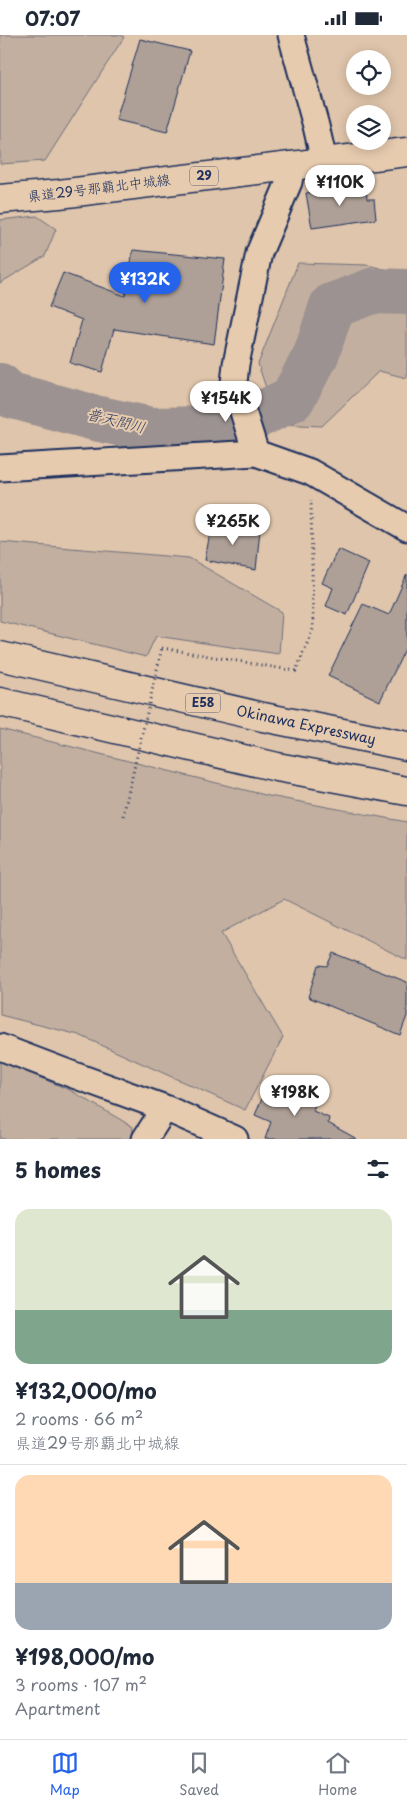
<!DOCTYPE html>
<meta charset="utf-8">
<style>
body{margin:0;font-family:"Playpen Sans","Klee One",sans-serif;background:#f2f2f3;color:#1f2937;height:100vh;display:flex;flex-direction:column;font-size:19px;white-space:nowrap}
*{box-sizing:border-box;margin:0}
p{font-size:16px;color:#747a83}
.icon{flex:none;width:28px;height:28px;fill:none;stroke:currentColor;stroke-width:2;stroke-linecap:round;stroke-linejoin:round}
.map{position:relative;height:1104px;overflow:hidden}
.details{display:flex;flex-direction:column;background:#fff;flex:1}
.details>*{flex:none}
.controls{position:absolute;left:346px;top:15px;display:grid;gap:10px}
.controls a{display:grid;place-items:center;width:45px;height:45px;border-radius:50%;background:#fff;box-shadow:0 2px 12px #0003;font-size:25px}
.price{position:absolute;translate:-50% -42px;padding:0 11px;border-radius:18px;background:#fff;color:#222;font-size:16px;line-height:32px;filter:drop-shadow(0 1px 2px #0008)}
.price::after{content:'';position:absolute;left:50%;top:30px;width:15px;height:11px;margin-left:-8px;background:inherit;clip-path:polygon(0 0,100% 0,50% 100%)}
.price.current{background:#2563eb;color:#fff}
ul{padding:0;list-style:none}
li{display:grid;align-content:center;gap:10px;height:265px;padding:0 15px}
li+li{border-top:1px solid #e0e1e3}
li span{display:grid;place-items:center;height:155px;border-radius:15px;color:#555}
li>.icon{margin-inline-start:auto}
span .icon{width:90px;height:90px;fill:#fffc;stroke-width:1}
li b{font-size:21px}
h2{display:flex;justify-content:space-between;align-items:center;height:60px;padding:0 15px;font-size:21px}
.status{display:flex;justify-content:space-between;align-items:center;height:35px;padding:0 25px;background:#fff;direction:ltr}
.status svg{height:14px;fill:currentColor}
.dock{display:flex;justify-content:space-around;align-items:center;height:70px;border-top:1px solid #e0e1e3;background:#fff;font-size:14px;color:#747a83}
.dock a{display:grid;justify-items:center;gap:2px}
.dock .current{color:#2563eb}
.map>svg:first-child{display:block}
.green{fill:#c2af9f;stroke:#6e6f7e}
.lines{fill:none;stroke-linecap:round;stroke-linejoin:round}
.river{stroke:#9c9291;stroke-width:46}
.building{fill:#aea097;stroke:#1b2f5e}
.minor-casing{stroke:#1b2f5e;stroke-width:29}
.primary-casing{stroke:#1b2f5e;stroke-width:31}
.motorway-casing{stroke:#1b2f5e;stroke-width:31}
.path{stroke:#1b2f5e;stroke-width:3;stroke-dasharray:1 4;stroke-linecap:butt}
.minor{stroke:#e7cbae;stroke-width:25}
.primary{stroke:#e7cbae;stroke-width:28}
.motorway{stroke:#e7cbae;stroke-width:28}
.path-bridge{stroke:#1b2f5e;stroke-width:3;stroke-dasharray:1 4;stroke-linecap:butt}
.labels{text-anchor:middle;stroke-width:4;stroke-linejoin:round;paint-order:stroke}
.shield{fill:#e7cbae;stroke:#585e76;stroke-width:1}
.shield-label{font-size:12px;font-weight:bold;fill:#1b2f5e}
.street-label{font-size:14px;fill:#1b2f5e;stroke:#e7cbae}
.water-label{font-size:15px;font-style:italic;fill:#2e3e66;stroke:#e7cbae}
</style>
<div class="status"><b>07:07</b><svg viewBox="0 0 49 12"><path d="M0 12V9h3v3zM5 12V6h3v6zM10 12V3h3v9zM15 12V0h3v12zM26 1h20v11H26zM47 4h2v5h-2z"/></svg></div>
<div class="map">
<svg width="407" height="1104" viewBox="0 0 407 1104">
<rect width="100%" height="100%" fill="#dfc5ab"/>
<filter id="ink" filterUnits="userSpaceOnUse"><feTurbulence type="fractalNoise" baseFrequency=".02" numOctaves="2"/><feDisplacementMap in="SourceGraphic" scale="10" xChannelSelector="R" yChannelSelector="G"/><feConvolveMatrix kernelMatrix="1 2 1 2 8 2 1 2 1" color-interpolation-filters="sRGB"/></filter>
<g filter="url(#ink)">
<path class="green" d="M 0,0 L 121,0 L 124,2 L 45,126 L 0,129 Z
M 37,181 L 56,194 L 45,221 L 0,248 L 0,185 Z
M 298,228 L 367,230 L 407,239 L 407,343 L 379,336 L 322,391 L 278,389 L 258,329 Z
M 0,507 L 189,523 L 282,577 L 279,619 L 156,601 L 146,622 L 0,586 Z
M 0,694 L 269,761 L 407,787 L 407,925 L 284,864 L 221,898 L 283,1002 L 245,1075 L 79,1000 L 0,980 Z
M 0,1026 L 70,1055 L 133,1092 L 132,1104 L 0,1104 Z"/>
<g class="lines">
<path class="river" d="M 0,351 L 10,360 L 95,383 L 151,395 L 213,394 L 235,391 L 292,364 L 316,320 L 332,271 L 372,256 L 407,257"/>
</g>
<path class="building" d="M 140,4 L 190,16 L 167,97 L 116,85 Z
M 366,150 L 367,164 L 374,164 L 376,184 L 312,193 L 306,158 Z
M 133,215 L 225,224 L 214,309 L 114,294 L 102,337 L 70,328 L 82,285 L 49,272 L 63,238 L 125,261 Z
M 212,487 L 260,494 L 256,535 L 205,525 Z
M 338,514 L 369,528 L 347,580 L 326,571 L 333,553 L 322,548 Z
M 407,539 L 407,610 L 380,666 L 328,641 L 363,569 L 389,580 Z
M 333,918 L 407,947 L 407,981 L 400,1000 L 308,962 L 318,930 L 327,931 Z
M 269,1048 L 316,1067 L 313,1076 L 329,1083 L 328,1088 L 357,1104 L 265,1104 L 271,1087 L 255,1080 Z"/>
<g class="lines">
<g class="minor-casing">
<path id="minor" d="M 291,0 L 316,91 L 324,126
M 256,418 L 234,348 L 236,329 L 259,218 L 289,147 L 292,130
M 0,433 L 256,418 L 310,437 L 407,493
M 0,1012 L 71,1039 L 165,1073 L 235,1104
M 145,1104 L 165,1073"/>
</g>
<g class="primary-casing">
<path id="primary" d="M 0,164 L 59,159 L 407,117"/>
</g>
<g class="motorway-casing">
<path id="motorway" d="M 0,621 L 263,682 L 407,711
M 0,667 L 277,732 L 407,756"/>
</g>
<path class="path" d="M 162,613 L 296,636 L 313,594 L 311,465"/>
<use href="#minor" class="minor"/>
<use href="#primary" class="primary"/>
<use href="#motorway" class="motorway"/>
<path class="path-bridge" d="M 123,781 L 162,613"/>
</g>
</g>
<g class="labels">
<g class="shield">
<rect x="190" y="131.5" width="28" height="19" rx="4"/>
<rect x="185.5" y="658.5" width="35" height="19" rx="4"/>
</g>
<g class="shield-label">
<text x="204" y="145">29</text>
<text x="203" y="672">E58</text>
</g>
<g class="street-label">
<text transform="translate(99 153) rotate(-7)" y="5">県道29号那覇北中城線</text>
<text transform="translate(306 690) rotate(12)" y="5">Okinawa Expressway</text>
</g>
<g class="water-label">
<text transform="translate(116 386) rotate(14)" y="5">普天間川</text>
</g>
</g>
</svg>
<div class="controls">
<a><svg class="icon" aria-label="locate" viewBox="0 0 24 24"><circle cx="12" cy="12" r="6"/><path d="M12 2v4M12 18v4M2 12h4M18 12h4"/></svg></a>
<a><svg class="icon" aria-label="layers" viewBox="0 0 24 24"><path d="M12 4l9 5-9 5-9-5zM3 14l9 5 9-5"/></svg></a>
</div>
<b class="price" style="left:340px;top:172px">¥110K</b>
<b class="price current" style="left:145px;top:269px">¥132K</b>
<b class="price" style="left:226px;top:388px">¥154K</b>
<b class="price" style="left:233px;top:511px">¥265K</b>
<b class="price" style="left:295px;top:1082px">¥198K</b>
</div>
<section class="details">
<h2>5 homes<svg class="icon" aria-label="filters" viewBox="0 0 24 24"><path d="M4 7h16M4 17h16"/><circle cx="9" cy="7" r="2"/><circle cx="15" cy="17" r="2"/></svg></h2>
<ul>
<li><span style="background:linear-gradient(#dfe7d0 65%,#7fa58c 0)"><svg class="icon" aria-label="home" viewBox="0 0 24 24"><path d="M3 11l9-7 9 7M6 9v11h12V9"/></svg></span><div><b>¥132,000/mo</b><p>2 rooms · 66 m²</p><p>県道29号那覇北中城線</p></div></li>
<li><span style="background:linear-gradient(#ffd9b3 70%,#9aa5b1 0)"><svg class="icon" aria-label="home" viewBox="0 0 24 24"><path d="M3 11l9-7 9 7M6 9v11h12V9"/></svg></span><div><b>¥198,000/mo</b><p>3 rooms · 107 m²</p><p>Apartment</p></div></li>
</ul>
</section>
<nav class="dock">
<a class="current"><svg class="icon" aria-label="map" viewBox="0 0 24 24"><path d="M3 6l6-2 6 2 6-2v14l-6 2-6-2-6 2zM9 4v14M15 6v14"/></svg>Map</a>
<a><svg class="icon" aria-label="saved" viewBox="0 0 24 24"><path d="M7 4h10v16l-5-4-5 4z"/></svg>Saved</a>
<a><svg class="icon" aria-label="home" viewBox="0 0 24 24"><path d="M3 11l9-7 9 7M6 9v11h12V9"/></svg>Home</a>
</nav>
